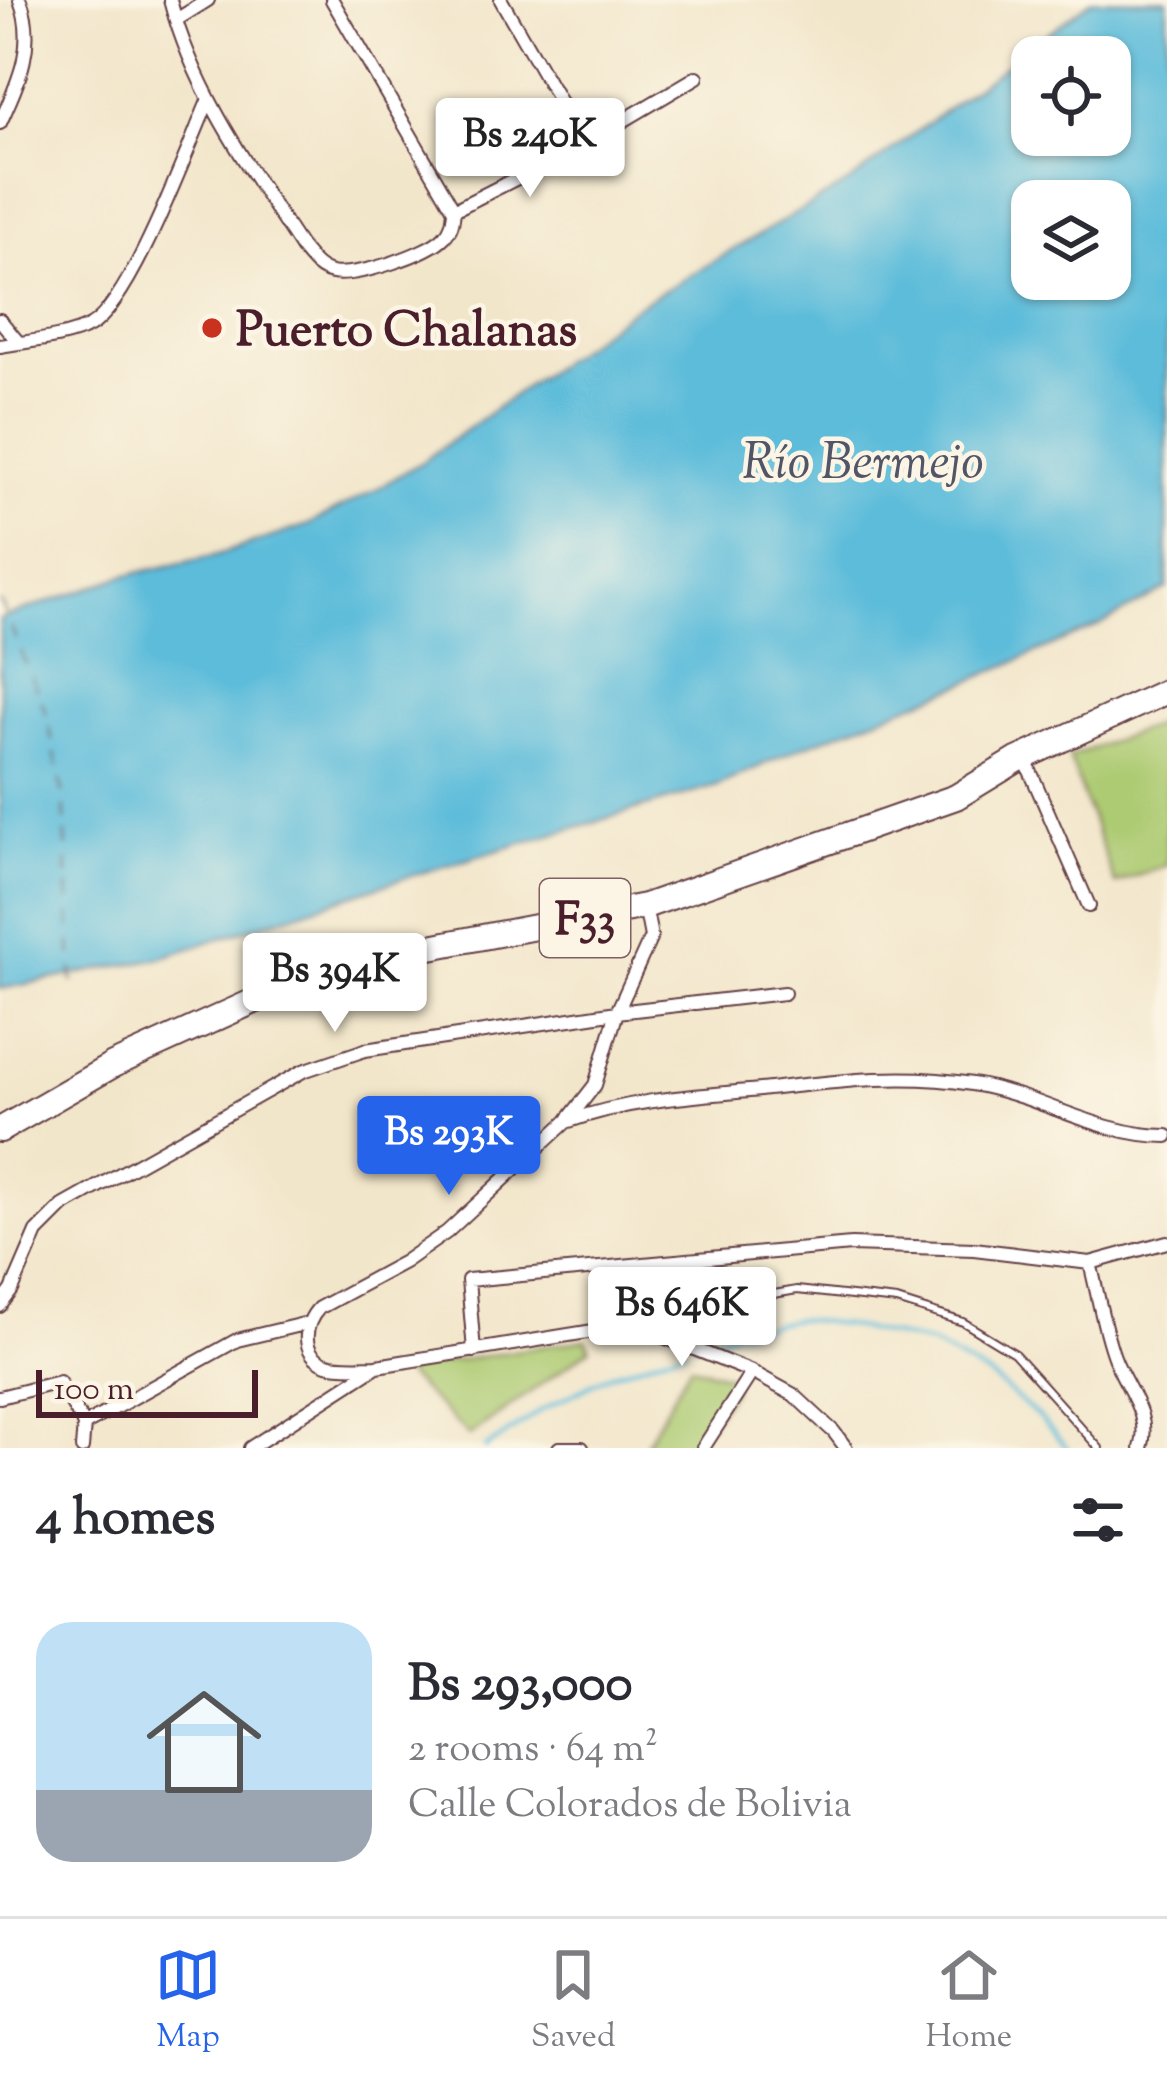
<!DOCTYPE html>
<meta charset="utf-8">
<style>
body{margin:0;font-family:"Sorts Mill Goudy",serif;background:#f7f7f7;color:#2b2b33;height:100vh;display:flex;flex-direction:column;font-size:45px;white-space:nowrap}
*{box-sizing:border-box;margin:0}
p{font-size:39px;color:#7c7c81}
.icon{flex:none;width:66px;height:66px;fill:none;stroke:currentColor;stroke-width:2;stroke-linecap:round;stroke-linejoin:round}
.map{position:relative;height:1448px;overflow:hidden}
.drawer{display:flex;flex-direction:column;background:#fff;flex:1}
.drawer>*{flex:none}
.fabs{position:absolute;left:1011px;top:36px;display:grid;gap:24px}
.fabs a{display:grid;place-items:center;width:120px;height:120px;border-radius:24px;background:#fff;box-shadow:0 3px 9px #0004;font-size:60px}
.scale{position:absolute;left:36px;bottom:30px;width:222px;box-sizing:border-box;padding-left:12px;border:6px solid #4a1f2b;border-top:0;font-size:33px;line-height:42px;white-space:nowrap;color:#4a1f2b;-webkit-text-stroke:9px #fcf5e5;paint-order:stroke}
.price{position:absolute;translate:-50% -102px;padding:0 27px;border-radius:12px;background:#fff;color:#222;font-size:39px;line-height:78px;filter:drop-shadow(0 3px 6px #0008)}
.price::after{content:'';position:absolute;left:50%;top:72px;width:36px;height:27px;margin-left:-18px;background:inherit;clip-path:polygon(0 0,100% 0,50% 100%)}
.price.current{background:#2563eb;color:#fff}
ul{padding:0;list-style:none}
li{display:flex;align-items:center;gap:36px;height:300px;padding:0 36px}
li span{display:grid;place-items:center;flex:none;width:336px;height:240px;border-radius:36px;color:#555}
li>.icon{margin-inline-start:auto}
span .icon{width:144px;height:144px;fill:#fffc;stroke-width:1}
li b{font-size:51px}
h2{display:flex;justify-content:space-between;align-items:center;height:144px;padding:0 36px;font-size:51px}
.tabs{display:flex;justify-content:space-around;align-items:center;height:168px;border-top:3px solid #e1e1e2;background:#fff;font-size:33px;color:#7c7c81}
.tabs a{display:grid;justify-items:center;gap:6px}
.tabs .current{color:#2563eb}
.map>svg:first-child{display:block}
.green{fill:#adcb73;stroke:#7c754f;stroke-width:3}
.water{fill:#5bbcda;stroke:#526e82;stroke-width:3;fill-rule:evenodd}
.lines{fill:none;stroke-linecap:round;stroke-linejoin:round}
.stream{stroke:#5bbcda;stroke-width:4.5}
.ferry{stroke:#505668;stroke-width:3;stroke-dasharray:15 12;stroke-linecap:butt}
.lane-casing{stroke:#633d43;stroke-width:10}
.street-casing{stroke:#633d43;stroke-width:16}
.highway-casing{stroke:#633d43;stroke-width:28}
.lane{stroke:#fff;stroke-width:6}
.street{stroke:#fff;stroke-width:12}
.highway{stroke:#fff;stroke-width:24}
.poi-dot{fill:#c8321e;stroke:#fcf5e5;stroke-width:4.5}
.labels{text-anchor:middle;stroke-width:9;stroke-linejoin:round;paint-order:stroke}
.shield{fill:#fcf5e5;stroke:#7f5f63;stroke-width:3}
.shield-label{font-size:45px;font-weight:bold;fill:#4a1f2b}
.poi-label{font-size:48px;font-weight:bold;fill:#4a1f2b;stroke:#fcf5e5;text-anchor:start}
.water-label{font-size:51px;font-style:italic;fill:#505668;stroke:#fcf5e5}
</style>
<div class="map">
<svg width="1167" height="1448" viewBox="0 0 1167 1448">
<rect width="100%" height="100%" fill="#fcf5e5"/>
<filter id="ink" filterUnits="userSpaceOnUse"><feTurbulence type="fractalNoise" baseFrequency=".00833" numOctaves="2"/><feDisplacementMap in="SourceGraphic" scale="24" xChannelSelector="R" yChannelSelector="G"/><feConvolveMatrix kernelMatrix="1 2 1 2 8 2 1 2 1" color-interpolation-filters="sRGB"/></filter>
<filter id="wash" filterUnits="userSpaceOnUse"><feTurbulence type="fractalNoise" baseFrequency=".004" numOctaves="4" result="noise"/><feDisplacementMap in="SourceGraphic" scale="48" xChannelSelector="R" yChannelSelector="G"/><feGaussianBlur stdDeviation="2.7" result="paint"/><feColorMatrix in="noise" values="0 0 0 0 0 0 0 0 0 0 0 0 0 0 0 0 0 1.4 0 .05"/><feComposite in="paint" operator="in"/></filter>
<g filter="url(#wash)">
<rect width="100%" height="100%" fill="#f2e6ca"/>
<path class="green" d="M 1167,721 L 1167,865 L 1115,884 L 1069,757 Z
M 586,1339 L 590,1349 L 469,1436 L 401,1370 Z
M 690,1365 L 733,1377 L 733,1390 L 693,1448 L 649,1448 L 646,1443 Z"/>
<path class="water" d="M 1092,0 L 1167,0 L 1167,588 L 1101,625 L 956,687 L 801,747 L 717,786 L 407,877 L 160,958 L 0,989 L 0,619 L 123,576 L 218,555 L 308,525 L 375,490 L 425,460 L 634,308 L 851,181 ZM 1032,57 L 1110,57 L 1110,135 L 1032,135 ZM 1032,201 L 1110,201 L 1110,279 L 1032,279 Z"/>
<g class="lines">
<path class="stream" d="M 696,1345 L 735,1332 L 797,1319 L 839,1324 L 931,1344 L 991,1377 L 1039,1417 L 1067,1448
M 486,1448 L 542,1410 L 611,1374 L 685,1349"/>
<path class="ferry" d="M 0,601 L 47,715 L 64,798 L 73,985"/>
</g>
</g>
<g filter="url(#ink)">
<g class="lines">
<g class="lane-casing">
<path id="lane" d="M 636,1329 L 659,1314 L 797,1290 L 897,1301 L 963,1322 L 1014,1353 L 1099,1448"/>
</g>
<g class="street-casing">
<path id="street" d="M 170,0 C 194,92 251,171 302,249 C 311,260 318,270 332,273 C 355,278 428,254 444,237 C 452,229 453,221 454,210 L 332,0
M 501,0 L 584,144
M 176,20 L 208,0
M 0,123 C 18,83 37,44 20,0
M 454,210 L 584,144 L 697,77
M 0,320 L 18,342
M 0,346 C 28,341 65,339 90,326 C 131,304 188,147 209,99
M 1024,757 L 1089,906
M 569,1121 C 631,1099 695,1096 760,1090 C 831,1082 901,1072 972,1084 C 1040,1095 1099,1136 1167,1136
M 1090,1263 C 1098,1294 1103,1327 1114,1357 C 1125,1387 1152,1415 1141,1448
M 0,1306 L 12,1290 L 37,1232 L 63,1206 L 303,1071 L 365,1050 L 617,1012 L 784,993
M 474,1351 L 468,1280 L 851,1245 L 974,1249 L 1090,1263 L 1167,1242
M 377,1366 C 362,1366 342,1368 327,1364 C 300,1355 303,1324 319,1308 L 404,1262 L 447,1232 L 567,1121 L 595,1085 L 617,1012 L 651,937 L 645,906
M 0,1397 L 59,1382 L 84,1425 L 237,1340 L 308,1323
M 82,1448 L 84,1425
M 250,1448 L 377,1366 L 618,1327 L 659,1335 L 752,1372 L 794,1395 L 834,1432 L 846,1448
M 559,1448 L 582,1448
M 703,1448 L 752,1372"/>
</g>
<g class="highway-casing">
<path id="highway" d="M 0,1130 L 113,1065 L 285,987 L 420,949 L 645,906 L 956,797 L 1017,760 L 1167,691"/>
</g>
<use href="#lane" class="lane"/>
<use href="#street" class="street"/>
<use href="#highway" class="highway"/>
</g>
</g>
<circle class="poi-dot" cx="212" cy="328" r="12"/>
<g class="labels">
<rect class="shield" x="540" y="879" width="90" height="78" rx="9"/>
<g class="shield-label">
<text x="585" y="934">F33</text>
</g>
<g class="poi-label">
<text x="236" y="345">Puerto Chalanas</text>
</g>
<g class="water-label">
<text x="863" y="477">Río Bermejo</text>
</g>
</g>
</svg>
<div class="fabs">
<a><svg class="icon" aria-label="locate" viewBox="0 0 24 24"><circle cx="12" cy="12" r="6"/><path d="M12 2v4M12 18v4M2 12h4M18 12h4"/></svg></a>
<a><svg class="icon" aria-label="layers" viewBox="0 0 24 24"><path d="M12 4l9 5-9 5-9-5zM3 14l9 5 9-5"/></svg></a>
</div>
<div class="scale">100 m</div>
<b class="price" style="left:530px;top:200px">Bs 240K</b>
<b class="price" style="left:335px;top:1035px">Bs 394K</b>
<b class="price current" style="left:449px;top:1198px">Bs 293K</b>
<b class="price" style="left:682px;top:1369px">Bs 646K</b>
</div>
<section class="drawer">
<h2>4 homes<svg class="icon" aria-label="filters" viewBox="0 0 24 24"><path d="M4 7h16M4 17h16"/><circle cx="9" cy="7" r="2"/><circle cx="15" cy="17" r="2"/></svg></h2>
<ul>
<li><span style="background:linear-gradient(#bfe0f5 70%,#9aa5b1 0)"><svg class="icon" aria-label="home" viewBox="0 0 24 24"><path d="M3 11l9-7 9 7M6 9v11h12V9"/></svg></span><div><b>Bs 293,000</b><p>2 rooms · 64 m²</p><p>Calle Colorados de Bolivia</p></div></li>
</ul>
</section>
<nav class="tabs">
<a class="current"><svg class="icon" aria-label="map" viewBox="0 0 24 24"><path d="M3 6l6-2 6 2 6-2v14l-6 2-6-2-6 2zM9 4v14M15 6v14"/></svg>Map</a>
<a><svg class="icon" aria-label="saved" viewBox="0 0 24 24"><path d="M7 4h10v16l-5-4-5 4z"/></svg>Saved</a>
<a><svg class="icon" aria-label="home" viewBox="0 0 24 24"><path d="M3 11l9-7 9 7M6 9v11h12V9"/></svg>Home</a>
</nav>
